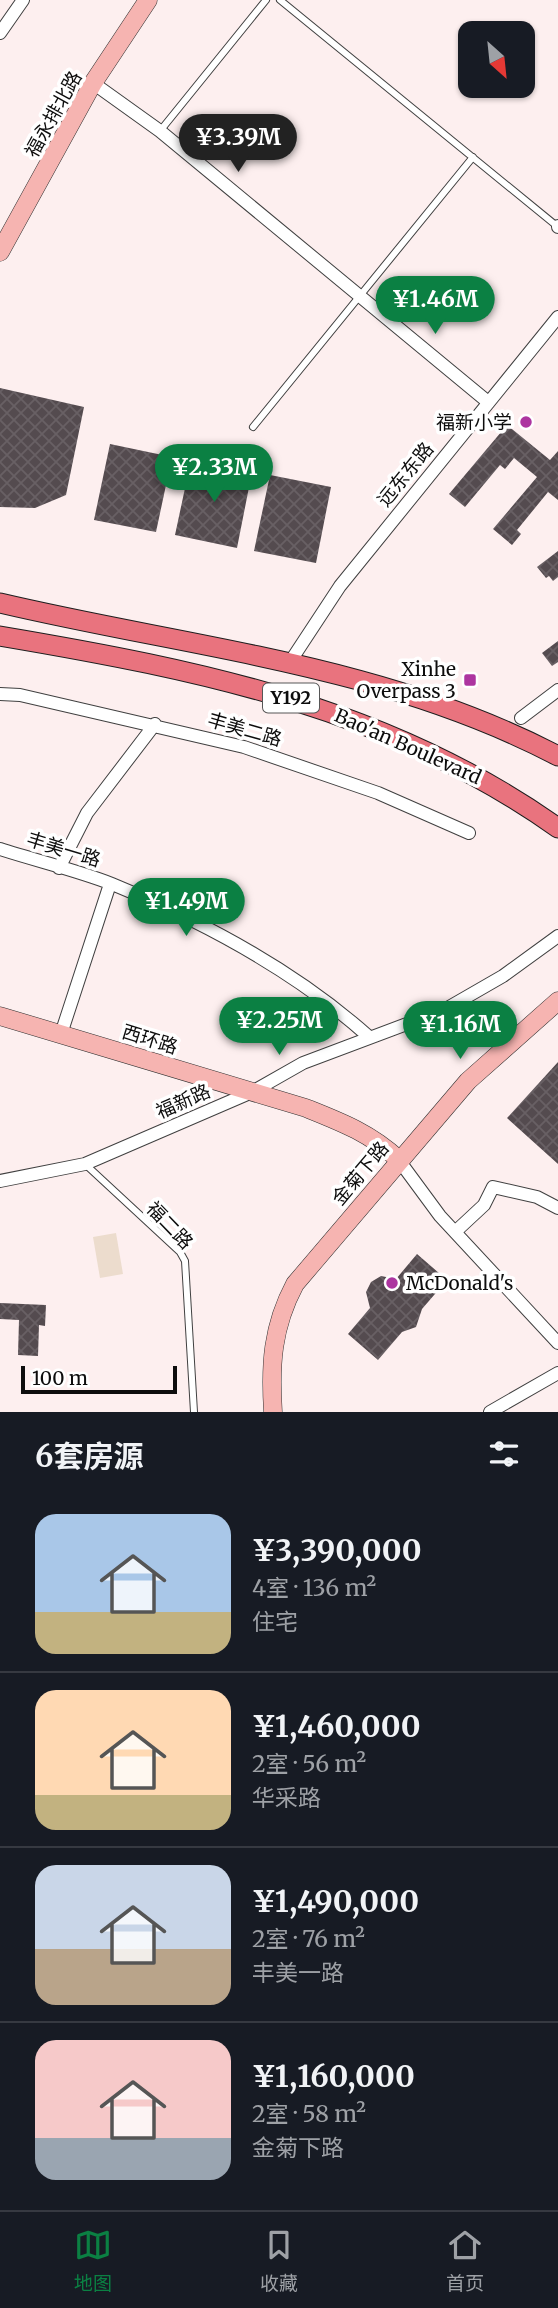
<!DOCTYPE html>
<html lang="zh">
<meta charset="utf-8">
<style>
body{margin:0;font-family:Merriweather,"Noto Sans SC",serif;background:#242831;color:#f1f3f6;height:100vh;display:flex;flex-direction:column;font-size:26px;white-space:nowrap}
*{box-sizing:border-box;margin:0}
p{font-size:23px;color:#9ea1a6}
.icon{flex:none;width:38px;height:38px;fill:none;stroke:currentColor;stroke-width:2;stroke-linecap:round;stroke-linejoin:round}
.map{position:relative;height:1412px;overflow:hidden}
.sheet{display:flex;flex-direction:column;background:#171b24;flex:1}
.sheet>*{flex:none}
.needle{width:46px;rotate:153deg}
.tools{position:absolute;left:458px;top:21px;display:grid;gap:14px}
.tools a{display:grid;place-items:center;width:77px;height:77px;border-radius:14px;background:#171b24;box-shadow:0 2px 5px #0004;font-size:35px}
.scale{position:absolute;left:21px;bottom:18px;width:156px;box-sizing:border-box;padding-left:7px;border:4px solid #0d0d0d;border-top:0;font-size:19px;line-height:24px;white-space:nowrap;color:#0d0d0d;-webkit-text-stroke:5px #fff;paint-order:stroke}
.price{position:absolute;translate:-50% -60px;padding:0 16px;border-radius:24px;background:#0b8043;color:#fff;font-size:23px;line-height:46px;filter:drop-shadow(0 2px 4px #0008)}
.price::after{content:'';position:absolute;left:50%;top:42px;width:21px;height:16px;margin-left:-10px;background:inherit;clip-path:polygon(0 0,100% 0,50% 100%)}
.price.active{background:#222;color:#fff}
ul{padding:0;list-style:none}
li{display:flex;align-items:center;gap:21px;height:175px;padding:0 35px}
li+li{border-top:2px solid #363941}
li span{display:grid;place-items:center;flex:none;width:196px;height:140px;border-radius:21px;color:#555}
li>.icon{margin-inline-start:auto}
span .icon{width:84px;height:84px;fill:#fffc;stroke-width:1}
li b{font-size:30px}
h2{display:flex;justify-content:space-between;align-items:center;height:84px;padding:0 35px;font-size:30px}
.menu{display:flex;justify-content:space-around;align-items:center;height:98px;border-top:2px solid #363941;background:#171b24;font-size:19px;color:#9ea1a6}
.menu a{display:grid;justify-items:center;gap:4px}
.menu .active{color:#0b8043}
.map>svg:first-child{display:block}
.pitch{fill:#ecdccd}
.building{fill:url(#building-cross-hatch)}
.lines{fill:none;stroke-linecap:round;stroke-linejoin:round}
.lane-casing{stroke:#404040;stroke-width:8}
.street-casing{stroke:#404040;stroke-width:14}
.secondary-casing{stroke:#2f2f2f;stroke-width:19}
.primary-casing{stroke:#1e1e1e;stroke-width:21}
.lane{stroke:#fff;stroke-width:6}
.street{stroke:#fff;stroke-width:12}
.secondary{stroke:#f6b4b1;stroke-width:18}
.primary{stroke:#e9737e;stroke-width:19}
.poi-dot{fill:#ad35a0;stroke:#fff;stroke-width:2.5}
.labels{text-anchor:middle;stroke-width:7;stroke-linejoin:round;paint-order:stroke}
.shield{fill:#fff;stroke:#565656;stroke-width:2}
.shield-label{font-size:18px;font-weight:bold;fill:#0d0d0d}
.street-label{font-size:19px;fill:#0d0d0d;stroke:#fff}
.poi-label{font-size:19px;fill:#0d0d0d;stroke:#fff;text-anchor:end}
</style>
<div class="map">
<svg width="558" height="1412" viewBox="0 0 558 1412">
<defs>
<pattern id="building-cross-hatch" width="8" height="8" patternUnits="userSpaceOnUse" patternTransform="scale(1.75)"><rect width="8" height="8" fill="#544b4f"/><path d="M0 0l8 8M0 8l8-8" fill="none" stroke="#686064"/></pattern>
</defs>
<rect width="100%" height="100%" fill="#fdefef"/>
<path class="pitch" d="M 116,1233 L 123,1274 L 100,1278 L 93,1237 Z"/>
<path class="building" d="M 0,388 L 84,407 L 66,495 L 35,508 L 0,507 Z
M 507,425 L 550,460 L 558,451 L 558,500 L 548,492 L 517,530 L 521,534 L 512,545 L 493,529 L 537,477 L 514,458 L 505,469 L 500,465 L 465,507 L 449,494 Z
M 110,444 L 172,457 L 156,532 L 94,520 Z
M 191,460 L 252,472 L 237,548 L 175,535 Z
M 270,475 L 331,487 L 316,563 L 254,551 Z
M 558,551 L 558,577 L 553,581 L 549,576 L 546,578 L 537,567 Z
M 558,641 L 558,662 L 552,666 L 542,653 Z
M 558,1062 L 558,1164 L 507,1118 Z
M 417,1254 L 447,1280 L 422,1309 L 416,1327 L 402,1332 L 378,1360 L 348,1334 L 370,1308 L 366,1292 L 371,1282 L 381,1276 L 396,1279 Z
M 0,1303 L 46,1305 L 45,1326 L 39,1325 L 38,1356 L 18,1355 L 19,1320 L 0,1319 Z"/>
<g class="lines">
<g class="lane-casing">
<path id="lane" d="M 280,0 L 558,227
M 160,131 L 266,0
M 253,427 L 473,157
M 85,1164 L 180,1252 L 185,1261 L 194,1412"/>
</g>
<g class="street-casing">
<path id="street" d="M 0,33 L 23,0
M 93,83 L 160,131 L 488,402
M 558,227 L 558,226
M 290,662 L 340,586 L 558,317
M 0,694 L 20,695 L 244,747 L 378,793 L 469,833
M 521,718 L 558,690
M 0,849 C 37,861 76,870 112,884 C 204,922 294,970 368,1036
M 59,868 L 87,813 L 155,724
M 61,1034 L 110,884
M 398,1159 L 440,1216 L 558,1343
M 0,1181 L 85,1164 L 252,1092 L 303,1063 L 444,1010 L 503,976 L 558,936
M 455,1232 L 484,1205 L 493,1187 L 537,1197 L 558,1208
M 490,1412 L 558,1373"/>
</g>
<g class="secondary-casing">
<path id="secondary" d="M 0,252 L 93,83 L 148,0
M 0,1016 L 306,1108 C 341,1122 370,1133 398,1159
M 273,1412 C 270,1365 272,1327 295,1284 L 468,1081 L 558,1001"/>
</g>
<g class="primary-casing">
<path id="primary" d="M 0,603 C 191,648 382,664 558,756
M 0,636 C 201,670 389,708 558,828"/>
</g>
<use href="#lane" class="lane"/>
<use href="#street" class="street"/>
<use href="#secondary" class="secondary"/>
<use href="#primary" class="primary"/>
</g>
<g class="poi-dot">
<circle cx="526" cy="422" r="7"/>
<rect x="463" y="673" width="14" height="14" rx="3.5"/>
<circle cx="392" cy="1283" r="7"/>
</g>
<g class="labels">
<rect class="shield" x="263" y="683.5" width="56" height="29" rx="5"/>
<g class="shield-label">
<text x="291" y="704">Y192</text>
</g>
<g class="street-label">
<text transform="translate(53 114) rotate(-61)" y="7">福永排北路</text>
<text transform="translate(405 474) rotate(-51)" y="7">远东东路</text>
<text transform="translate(245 729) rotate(16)" y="7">丰美二路</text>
<text transform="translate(408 746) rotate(24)" y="7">Bao'an Boulevard</text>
<text transform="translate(64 849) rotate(17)" y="7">丰美一路</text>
<text transform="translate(150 1039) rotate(17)" y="7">西环路</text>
<text transform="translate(183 1101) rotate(-24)" y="7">福新路</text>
<text transform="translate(360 1173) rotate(-50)" y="7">金菊下路</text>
<text transform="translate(170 1225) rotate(46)" y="7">福二路</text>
</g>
<g class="poi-label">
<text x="512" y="429">福新小学</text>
<text x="456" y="676">Xinhe<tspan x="456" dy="22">Overpass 3</tspan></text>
<text x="406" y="1290" text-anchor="start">McDonald's</text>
</g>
</g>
</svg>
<div class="tools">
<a><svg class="needle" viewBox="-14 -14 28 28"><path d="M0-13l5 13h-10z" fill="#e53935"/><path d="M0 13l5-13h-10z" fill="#9ea1a6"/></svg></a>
</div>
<div class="scale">100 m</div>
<b class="price active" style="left:238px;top:174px">¥3.39M</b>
<b class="price" style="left:435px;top:336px">¥1.46M</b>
<b class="price" style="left:214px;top:504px">¥2.33M</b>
<b class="price" style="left:186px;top:938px">¥1.49M</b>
<b class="price" style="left:279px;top:1057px">¥2.25M</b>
<b class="price" style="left:460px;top:1061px">¥1.16M</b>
</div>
<section class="sheet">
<h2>6套房源<svg class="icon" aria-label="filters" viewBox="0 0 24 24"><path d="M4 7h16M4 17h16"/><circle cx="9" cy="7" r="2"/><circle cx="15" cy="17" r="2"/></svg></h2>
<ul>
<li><span style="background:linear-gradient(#a9c7e8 70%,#c2b280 0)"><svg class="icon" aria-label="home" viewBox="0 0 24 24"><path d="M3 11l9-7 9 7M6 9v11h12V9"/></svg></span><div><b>¥3,390,000</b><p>4室 · 136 m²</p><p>住宅</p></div></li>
<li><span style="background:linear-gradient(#ffd9b3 75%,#c2b280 0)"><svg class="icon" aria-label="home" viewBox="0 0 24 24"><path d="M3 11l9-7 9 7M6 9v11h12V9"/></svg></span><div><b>¥1,460,000</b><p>2室 · 56 m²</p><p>华采路</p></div></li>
<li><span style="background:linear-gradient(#c9d6e8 60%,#b9a48a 0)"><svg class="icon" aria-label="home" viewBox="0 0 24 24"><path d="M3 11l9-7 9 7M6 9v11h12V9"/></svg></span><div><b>¥1,490,000</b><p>2室 · 76 m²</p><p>丰美一路</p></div></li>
<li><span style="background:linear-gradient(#f6c9c9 70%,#9aa5b1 0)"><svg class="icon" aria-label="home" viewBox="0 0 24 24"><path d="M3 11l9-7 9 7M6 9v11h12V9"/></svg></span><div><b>¥1,160,000</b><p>2室 · 58 m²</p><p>金菊下路</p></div></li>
</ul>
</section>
<nav class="menu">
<a class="active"><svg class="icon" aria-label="map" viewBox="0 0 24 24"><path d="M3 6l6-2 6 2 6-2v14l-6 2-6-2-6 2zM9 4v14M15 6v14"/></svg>地图</a>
<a><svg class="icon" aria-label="saved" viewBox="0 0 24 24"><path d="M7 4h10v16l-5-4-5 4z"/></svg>收藏</a>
<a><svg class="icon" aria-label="home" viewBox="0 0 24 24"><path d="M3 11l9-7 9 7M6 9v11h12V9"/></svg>首页</a>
</nav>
